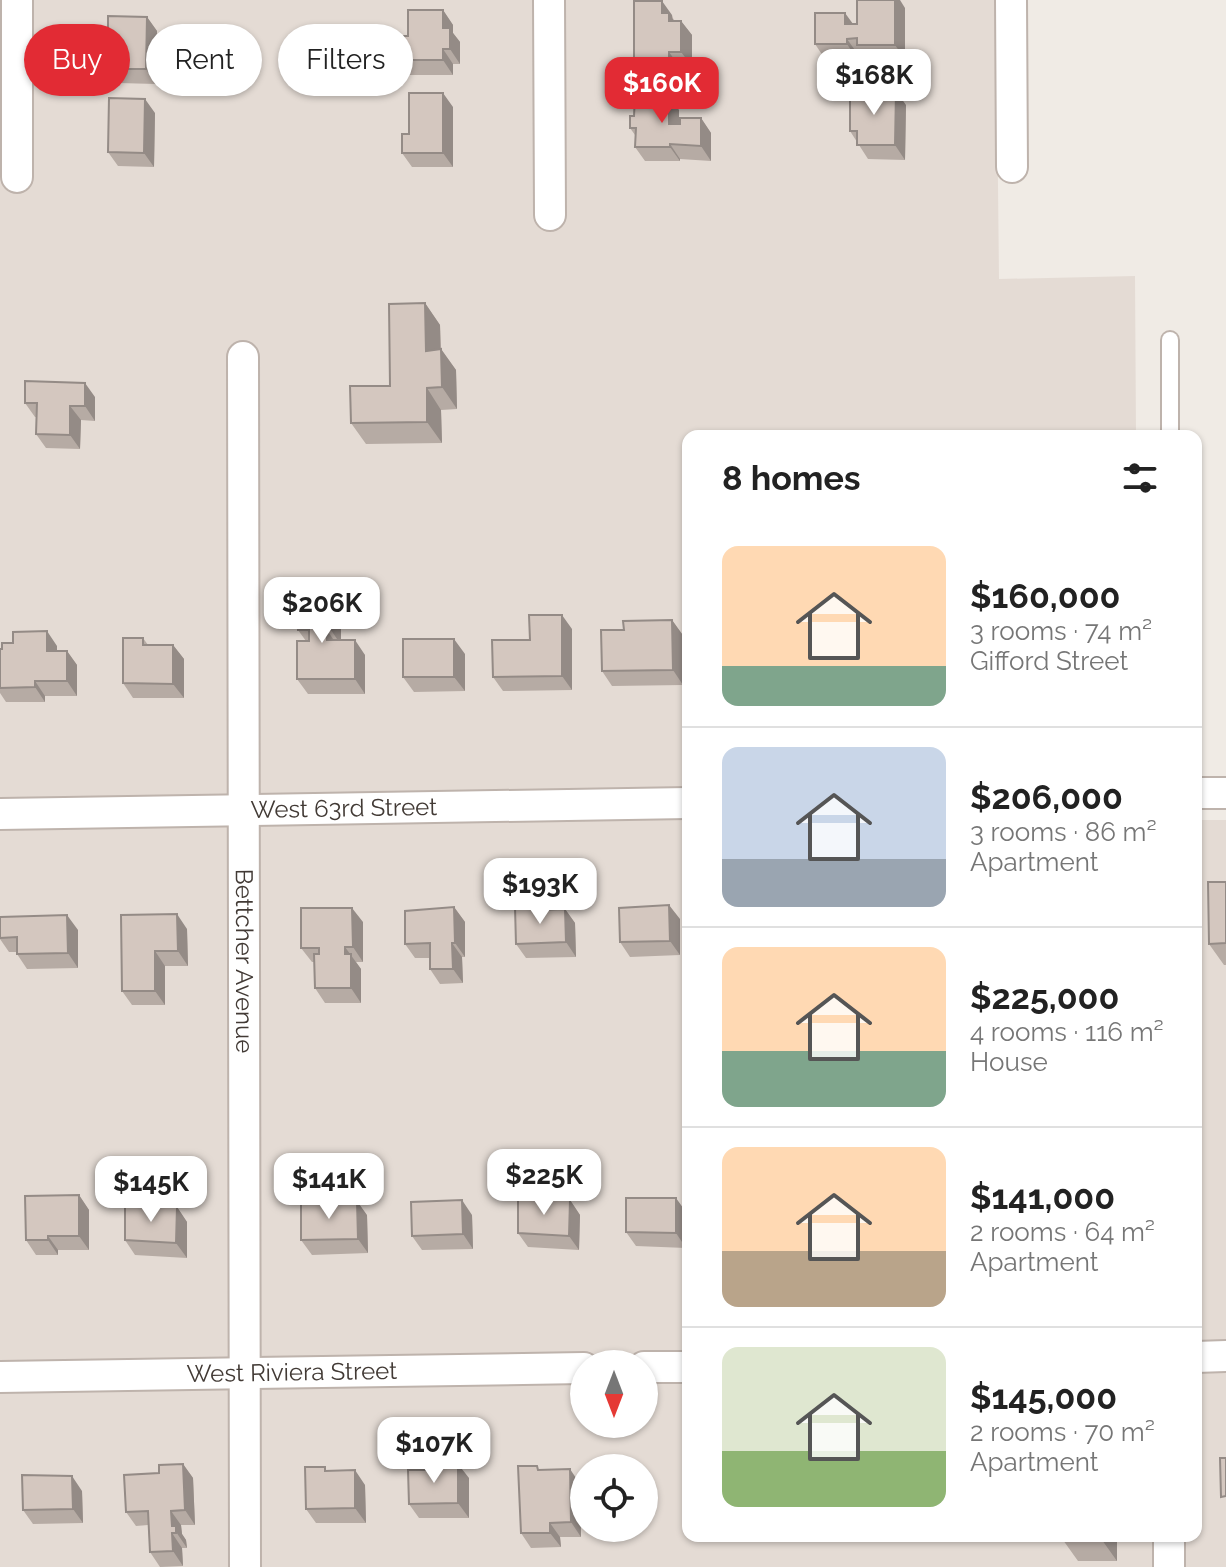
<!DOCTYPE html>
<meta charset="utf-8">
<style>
body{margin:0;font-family:Raleway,sans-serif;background:#f6f6f6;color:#222;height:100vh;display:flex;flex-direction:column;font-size:30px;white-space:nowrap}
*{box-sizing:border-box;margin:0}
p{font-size:26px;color:#767676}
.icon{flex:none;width:44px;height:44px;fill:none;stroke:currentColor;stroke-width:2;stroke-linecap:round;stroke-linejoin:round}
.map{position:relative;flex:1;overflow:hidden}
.drawer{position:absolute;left:682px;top:430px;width:520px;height:1112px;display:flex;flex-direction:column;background:#fff;border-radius:16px;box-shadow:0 2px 6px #0004}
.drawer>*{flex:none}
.hud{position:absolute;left:24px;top:24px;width:538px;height:72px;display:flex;gap:16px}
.needle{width:52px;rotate:180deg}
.controls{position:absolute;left:570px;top:1350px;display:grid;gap:16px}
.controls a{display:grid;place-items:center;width:88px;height:88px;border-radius:50%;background:#fff;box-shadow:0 2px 6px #0004;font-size:40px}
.price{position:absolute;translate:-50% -68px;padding:0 18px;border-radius:16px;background:#fff;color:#222;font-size:26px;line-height:52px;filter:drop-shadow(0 2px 4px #0008)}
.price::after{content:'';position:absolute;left:50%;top:48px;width:24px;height:18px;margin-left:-12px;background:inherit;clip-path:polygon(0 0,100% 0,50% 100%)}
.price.active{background:#e22b34;color:#fff}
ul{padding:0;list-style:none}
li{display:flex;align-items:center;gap:24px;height:200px;padding:0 40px}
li+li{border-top:2px solid #e0e0e0}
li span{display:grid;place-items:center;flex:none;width:224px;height:160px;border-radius:16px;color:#555}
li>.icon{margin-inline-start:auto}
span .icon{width:96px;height:96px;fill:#fffc;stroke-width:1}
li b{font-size:34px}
h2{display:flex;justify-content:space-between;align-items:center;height:96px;padding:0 40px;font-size:34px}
.tag{padding:0 28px;border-radius:36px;background:#fff;box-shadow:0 2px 6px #0004;font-size:28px;line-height:72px}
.tag.active{background:#e22b34;color:#fff}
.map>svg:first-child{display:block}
.residential{fill:#e4dbd4;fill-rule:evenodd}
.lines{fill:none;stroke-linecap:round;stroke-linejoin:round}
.lane-casing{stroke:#beb3ac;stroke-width:20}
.street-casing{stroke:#beb3ac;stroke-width:34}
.lane{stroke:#fff;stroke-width:16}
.street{stroke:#fff;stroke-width:30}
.wall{fill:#b6aba4}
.shaded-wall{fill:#948b86}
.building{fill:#d4c7bf;stroke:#948b86;stroke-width:2}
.labels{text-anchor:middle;stroke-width:7;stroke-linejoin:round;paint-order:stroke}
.street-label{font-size:24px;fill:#423a35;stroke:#fff}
</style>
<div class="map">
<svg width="1226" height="1567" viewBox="0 0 1226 1567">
<rect width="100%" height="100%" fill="#f0ebe5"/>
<path class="residential" d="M 0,0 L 996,0 L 999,279 L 1135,276 L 1136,436 L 688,436 L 688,1536 L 1196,1536 L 1196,820 L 1226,820 L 1226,1567 L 0,1567 ZM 584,1364 L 644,1364 L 644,1424 L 584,1424 ZM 584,1468 L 644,1468 L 644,1528 L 584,1528 Z"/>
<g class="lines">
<g class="lane-casing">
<path id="lane" d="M 1170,436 L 1170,340"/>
</g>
<g class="street-casing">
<g id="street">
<path d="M 17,0 L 17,177"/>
<path d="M 549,0 L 550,215"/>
<path d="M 1011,0 L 1012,167"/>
<path id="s1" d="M 243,357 L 245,1567"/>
<path d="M 1196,793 L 1226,793"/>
<path id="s2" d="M 0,814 L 688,803"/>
<path d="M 1196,1357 L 1226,1356"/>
<path d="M 644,1367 L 688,1367"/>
<path id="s3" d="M 0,1377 L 584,1368"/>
<path d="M 1169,1536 L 1169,1567"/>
</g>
</g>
<use href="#lane" class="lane"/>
<use href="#street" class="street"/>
</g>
<path class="wall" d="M 905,8 L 905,59 L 867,59 L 863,53 L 857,53 L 857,59 L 825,59 L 815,44 L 853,24 L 857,24 Z
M 443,10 L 453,25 L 453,33 L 460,42 L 460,64 L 453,64 L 453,75 L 404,75 L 393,60 L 408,36 Z
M 672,15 L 674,21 L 681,21 L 692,35 L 692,66 L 679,66 L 679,76 L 645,76 L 634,62 Z
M 147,17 L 157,31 L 156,84 L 118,83 L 108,69 Z
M 906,105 L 905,160 L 868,159 L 850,131 Z
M 453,107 L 453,167 L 412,167 L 402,153 L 409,134 Z
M 679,110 L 679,124 L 701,118 L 711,133 L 711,161 L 680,159 L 680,161 L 645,161 L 635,147 L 635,135 L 630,128 Z
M 155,113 L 154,167 L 118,166 L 108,152 Z
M 425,303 L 440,325 L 441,349 L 456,370 L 457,409 L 441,410 L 442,443 L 366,444 L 351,423 L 390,386 Z
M 95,397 L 95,421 L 81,420 L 80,449 L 46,448 L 36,434 L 37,417 L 35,417 L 25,403 Z
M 341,614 L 341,640 L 365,655 L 365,694 L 308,694 L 297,679 L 306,641 L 298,630 Z
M 672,620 L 682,634 L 683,685 L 612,686 L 602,671 L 624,630 Z
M 572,629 L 572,690 L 503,691 L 493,677 L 530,640 Z
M 143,638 L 148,645 L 173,645 L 184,659 L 184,698 L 133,698 L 123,683 Z
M 57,646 L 57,651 L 67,651 L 77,665 L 77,696 L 45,696 L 45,702 L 6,702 L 0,693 L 0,649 Z
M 465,654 L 465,691 L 414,692 L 403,677 Z
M 1226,882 L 1226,965 L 1224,965 L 1209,944 Z
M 454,907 L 465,922 L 465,957 L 462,957 L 463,983 L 440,984 L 430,969 L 430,958 L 415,958 L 405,944 Z
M 565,909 L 575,923 L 576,957 L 526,958 L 516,944 L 537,910 Z
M 121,915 L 187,929 L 188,966 L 165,966 L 165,1005 L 132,1005 L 122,991 Z
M 0,917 L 78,930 L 78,968 L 27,969 L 17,954 L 17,952 L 9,952 L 0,939 Z
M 680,919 L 680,955 L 630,957 L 620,942 Z
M 363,922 L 363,962 L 356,962 L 361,969 L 361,1003 L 325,1003 L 315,988 L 315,962 L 312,962 L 301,948 Z
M 79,1195 L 89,1210 L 89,1250 L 58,1250 L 58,1255 L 36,1255 L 26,1240 Z
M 570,1200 L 580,1215 L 579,1250 L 528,1247 L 518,1233 Z
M 177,1207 L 187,1222 L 187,1258 L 135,1255 L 125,1240 Z
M 686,1212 L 686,1248 L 636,1246 L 626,1232 Z
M 367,1215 L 368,1253 L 312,1255 L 301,1240 Z
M 472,1215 L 473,1249 L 422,1250 L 412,1236 Z
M 183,1464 L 193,1478 L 195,1525 L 181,1525 L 182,1534 L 186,1540 L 187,1548 L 182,1548 L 183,1566 L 160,1567 L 150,1552 L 148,1525 L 136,1526 L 126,1512 L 159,1473 Z
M 328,1470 L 365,1485 L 366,1523 L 316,1523 L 306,1509 Z
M 440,1470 L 469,1478 L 469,1518 L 419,1518 L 409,1504 Z
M 540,1470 L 580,1484 L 581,1537 L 560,1537 L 561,1547 L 531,1548 L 521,1533 Z
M 82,1491 L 83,1523 L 33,1524 L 23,1510 Z
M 1117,1536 L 1117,1561 L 1078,1561 L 1063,1540 Z"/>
<path class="shaded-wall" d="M 895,0 L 900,0 L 905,8 L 905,59 L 895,45 Z
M 662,1 L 672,15 L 672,18 L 679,27 L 672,26 L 662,13 Z
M 443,10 L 453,25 L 453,33 L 460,42 L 460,64 L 450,49 L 443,28 Z
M 845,13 L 856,28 L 845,24 Z
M 147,17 L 157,31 L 156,84 L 146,69 Z
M 681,21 L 692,35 L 692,66 L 681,52 Z
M 847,39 L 857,53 L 857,59 L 847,44 Z
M 443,49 L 453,64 L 453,75 L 443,60 Z
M 669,52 L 679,66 L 679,76 L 669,62 Z
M 896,91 L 906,105 L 905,160 L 895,145 Z
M 443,93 L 453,107 L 453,167 L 443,153 Z
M 669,96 L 679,110 L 679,138 L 669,124 Z
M 145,99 L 155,113 L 154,167 L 144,153 Z
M 701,118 L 711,133 L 711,161 L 701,146 Z
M 670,144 L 680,159 L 680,161 L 670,147 Z
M 425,303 L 440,325 L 441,372 L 426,351 Z
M 441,349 L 456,370 L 457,409 L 442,387 Z
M 85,383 L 95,397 L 95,421 L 85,406 Z
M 427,388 L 441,410 L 442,443 L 427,422 Z
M 70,406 L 81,420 L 80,449 L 70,435 Z
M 331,599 L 341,614 L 341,645 L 331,630 Z
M 562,615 L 572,629 L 572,690 L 562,676 Z
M 672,620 L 682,634 L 683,685 L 673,670 Z
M 327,630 L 337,645 L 327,640 Z
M 47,631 L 57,646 L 57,665 L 47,651 Z
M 454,639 L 465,654 L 465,691 L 454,677 Z
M 355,640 L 365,655 L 365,694 L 355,679 Z
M 173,645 L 184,659 L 184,698 L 173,684 Z
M 67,651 L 77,665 L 77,696 L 67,681 Z
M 35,681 L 45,696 L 45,702 L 35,687 Z
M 669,905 L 680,919 L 680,955 L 670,941 Z
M 454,907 L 465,922 L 465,957 L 455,943 Z
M 352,908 L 363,922 L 363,962 L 353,947 Z
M 565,909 L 575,923 L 576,957 L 566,942 Z
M 177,914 L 187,929 L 188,966 L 178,951 Z
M 67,915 L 78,930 L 78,968 L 68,953 Z
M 452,943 L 462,957 L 463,983 L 453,969 Z
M 345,947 L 361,969 L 361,1003 L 351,988 Z
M 155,951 L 165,966 L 165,1005 L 155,991 Z
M 79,1195 L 89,1210 L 89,1250 L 79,1236 Z
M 676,1198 L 686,1212 L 686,1248 L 676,1233 Z
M 462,1200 L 472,1215 L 473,1249 L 463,1234 Z
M 570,1200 L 580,1215 L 579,1250 L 569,1236 Z
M 357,1201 L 367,1215 L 368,1253 L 358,1239 Z
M 177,1207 L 187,1222 L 187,1258 L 176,1243 Z
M 48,1236 L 58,1250 L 58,1255 L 48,1240 Z
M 183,1464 L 193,1478 L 195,1525 L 185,1510 Z
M 458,1464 L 469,1478 L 469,1518 L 458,1503 Z
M 570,1469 L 580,1484 L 581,1537 L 571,1522 Z
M 355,1470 L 365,1485 L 366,1523 L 355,1508 Z
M 72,1476 L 82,1491 L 83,1523 L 73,1509 Z
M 171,1511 L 181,1525 L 182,1534 L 186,1540 L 187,1548 L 172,1526 Z
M 550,1523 L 560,1537 L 561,1547 L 550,1533 Z
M 172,1533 L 182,1548 L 183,1566 L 173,1551 Z
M 1102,1536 L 1117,1536 L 1117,1561 L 1102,1540 Z"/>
<path class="building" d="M 857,0 L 895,0 L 895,45 L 857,45 L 857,38 L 847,39 L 847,44 L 815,44 L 815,13 L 845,13 L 845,24 L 857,24 Z
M 634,1 L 662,1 L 662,13 L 669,13 L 669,21 L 681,21 L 681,52 L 669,52 L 669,62 L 634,62 Z
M 408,10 L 443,10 L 443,28 L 450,28 L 450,49 L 443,49 L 443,60 L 393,60 L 393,36 L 408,36 Z
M 108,16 L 147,17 L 146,69 L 108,69 Z
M 850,91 L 896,91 L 895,145 L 857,145 L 857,131 L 850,131 Z
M 409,93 L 443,93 L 443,153 L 402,153 L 402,134 L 409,134 Z
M 635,95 L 669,96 L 669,124 L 680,124 L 680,118 L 701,118 L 701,146 L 670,144 L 670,147 L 635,147 L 636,128 L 630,128 L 630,116 L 634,116 Z
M 109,98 L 145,99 L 144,153 L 108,152 Z
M 425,303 L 426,351 L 441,349 L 442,387 L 427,388 L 427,422 L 351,423 L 350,386 L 390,386 L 389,304 Z
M 25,381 L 85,383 L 85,406 L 70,406 L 70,435 L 36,434 L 37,403 L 25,403 Z
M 298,599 L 331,599 L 331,630 L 327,630 L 327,640 L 355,640 L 355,679 L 297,679 L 297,641 L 309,641 L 309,630 L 298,630 Z
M 529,615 L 562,615 L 562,676 L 493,677 L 492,640 L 530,640 Z
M 672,620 L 673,670 L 602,671 L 601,630 L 624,630 L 623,621 Z
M 47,631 L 47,651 L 67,651 L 67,681 L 35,681 L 35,687 L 0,688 L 0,649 L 2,649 L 2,643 L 13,643 L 13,632 Z
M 123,638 L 143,638 L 143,645 L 173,645 L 173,684 L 123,683 Z
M 403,639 L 454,639 L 454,677 L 403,677 Z
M 1208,882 L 1226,882 L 1226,943 L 1209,944 Z
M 669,905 L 670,941 L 620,942 L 619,908 Z
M 454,907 L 455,943 L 452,943 L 453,969 L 430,969 L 430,943 L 405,944 L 405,911 Z
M 515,907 L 535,907 L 535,910 L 565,909 L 566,942 L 516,944 Z
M 301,908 L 352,908 L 353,947 L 345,947 L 345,954 L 351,954 L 351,988 L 315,988 L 314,954 L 319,954 L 319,948 L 301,948 Z
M 177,914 L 178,951 L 155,951 L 155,991 L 122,991 L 121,915 Z
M 67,915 L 68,953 L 17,954 L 17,937 L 0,938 L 0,917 Z
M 79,1195 L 79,1236 L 48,1236 L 48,1240 L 26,1240 L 25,1196 Z
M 626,1198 L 676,1198 L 676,1233 L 626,1232 Z
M 462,1200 L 463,1234 L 412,1236 L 411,1202 Z
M 518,1200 L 570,1200 L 569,1236 L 518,1233 Z
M 357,1201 L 358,1239 L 301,1240 L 301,1202 Z
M 125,1207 L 177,1207 L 176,1243 L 125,1240 Z
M 1220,1458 L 1226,1458 L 1226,1496 L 1221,1497 Z
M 183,1464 L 185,1510 L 171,1511 L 172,1526 L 176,1526 L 176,1533 L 172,1533 L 173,1551 L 150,1552 L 148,1511 L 126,1512 L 124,1475 L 159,1473 L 159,1465 Z
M 440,1464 L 458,1464 L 458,1503 L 409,1504 L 408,1470 L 440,1470 Z
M 518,1466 L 537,1466 L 538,1470 L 570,1469 L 571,1522 L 550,1523 L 550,1533 L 521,1533 Z
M 305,1467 L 325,1467 L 325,1471 L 355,1470 L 355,1508 L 306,1509 Z
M 22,1475 L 72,1476 L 73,1509 L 23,1510 Z
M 1063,1536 L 1102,1536 L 1102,1540 L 1063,1540 Z"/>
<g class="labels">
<g class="street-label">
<text dy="8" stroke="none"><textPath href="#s2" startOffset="344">West 63rd Street</textPath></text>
<text dy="8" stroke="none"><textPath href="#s1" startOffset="604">Bettcher Avenue</textPath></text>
<text dy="8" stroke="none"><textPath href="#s3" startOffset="292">West Riviera Street</textPath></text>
</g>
</g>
</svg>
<div class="controls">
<a><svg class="needle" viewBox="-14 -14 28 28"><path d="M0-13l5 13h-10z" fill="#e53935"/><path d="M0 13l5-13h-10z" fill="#767676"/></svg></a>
<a><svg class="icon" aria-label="locate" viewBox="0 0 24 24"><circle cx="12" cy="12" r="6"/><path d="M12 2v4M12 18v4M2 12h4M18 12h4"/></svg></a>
</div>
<b class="price" style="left:874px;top:117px">$168K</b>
<b class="price active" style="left:662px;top:125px">$160K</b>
<b class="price" style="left:322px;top:645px">$206K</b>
<b class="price" style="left:540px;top:926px">$193K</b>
<b class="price" style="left:544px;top:1217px">$225K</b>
<b class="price" style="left:329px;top:1221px">$141K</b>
<b class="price" style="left:151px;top:1224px">$145K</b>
<b class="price" style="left:434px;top:1485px">$107K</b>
<div class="hud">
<a class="tag active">Buy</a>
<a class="tag">Rent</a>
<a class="tag">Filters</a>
</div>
<section class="drawer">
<h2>8 homes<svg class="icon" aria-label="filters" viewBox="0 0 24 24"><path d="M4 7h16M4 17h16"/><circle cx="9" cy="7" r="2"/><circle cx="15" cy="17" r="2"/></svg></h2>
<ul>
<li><span style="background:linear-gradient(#ffd9b3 75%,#7fa58c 0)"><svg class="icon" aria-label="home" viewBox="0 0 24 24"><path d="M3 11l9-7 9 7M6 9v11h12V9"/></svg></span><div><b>$160,000</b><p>3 rooms · 74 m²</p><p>Gifford Street</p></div></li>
<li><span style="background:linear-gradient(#c9d6e8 70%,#9aa5b1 0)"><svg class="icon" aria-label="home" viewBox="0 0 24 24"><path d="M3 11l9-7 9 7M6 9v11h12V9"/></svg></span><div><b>$206,000</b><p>3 rooms · 86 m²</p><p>Apartment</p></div></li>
<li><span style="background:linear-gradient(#ffd9b3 65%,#7fa58c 0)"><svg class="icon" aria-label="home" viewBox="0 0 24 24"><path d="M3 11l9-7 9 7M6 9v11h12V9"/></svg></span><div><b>$225,000</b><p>4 rooms · 116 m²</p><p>House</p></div></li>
<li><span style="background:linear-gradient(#ffd9b3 65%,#b9a48a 0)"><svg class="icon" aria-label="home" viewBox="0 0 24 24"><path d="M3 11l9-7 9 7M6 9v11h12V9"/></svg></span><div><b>$141,000</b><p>2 rooms · 64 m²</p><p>Apartment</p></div></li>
<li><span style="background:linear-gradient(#dfe7d0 65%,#8fb573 0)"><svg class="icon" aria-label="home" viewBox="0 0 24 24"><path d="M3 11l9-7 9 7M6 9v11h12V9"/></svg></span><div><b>$145,000</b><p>2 rooms · 70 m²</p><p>Apartment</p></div></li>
</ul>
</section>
</div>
